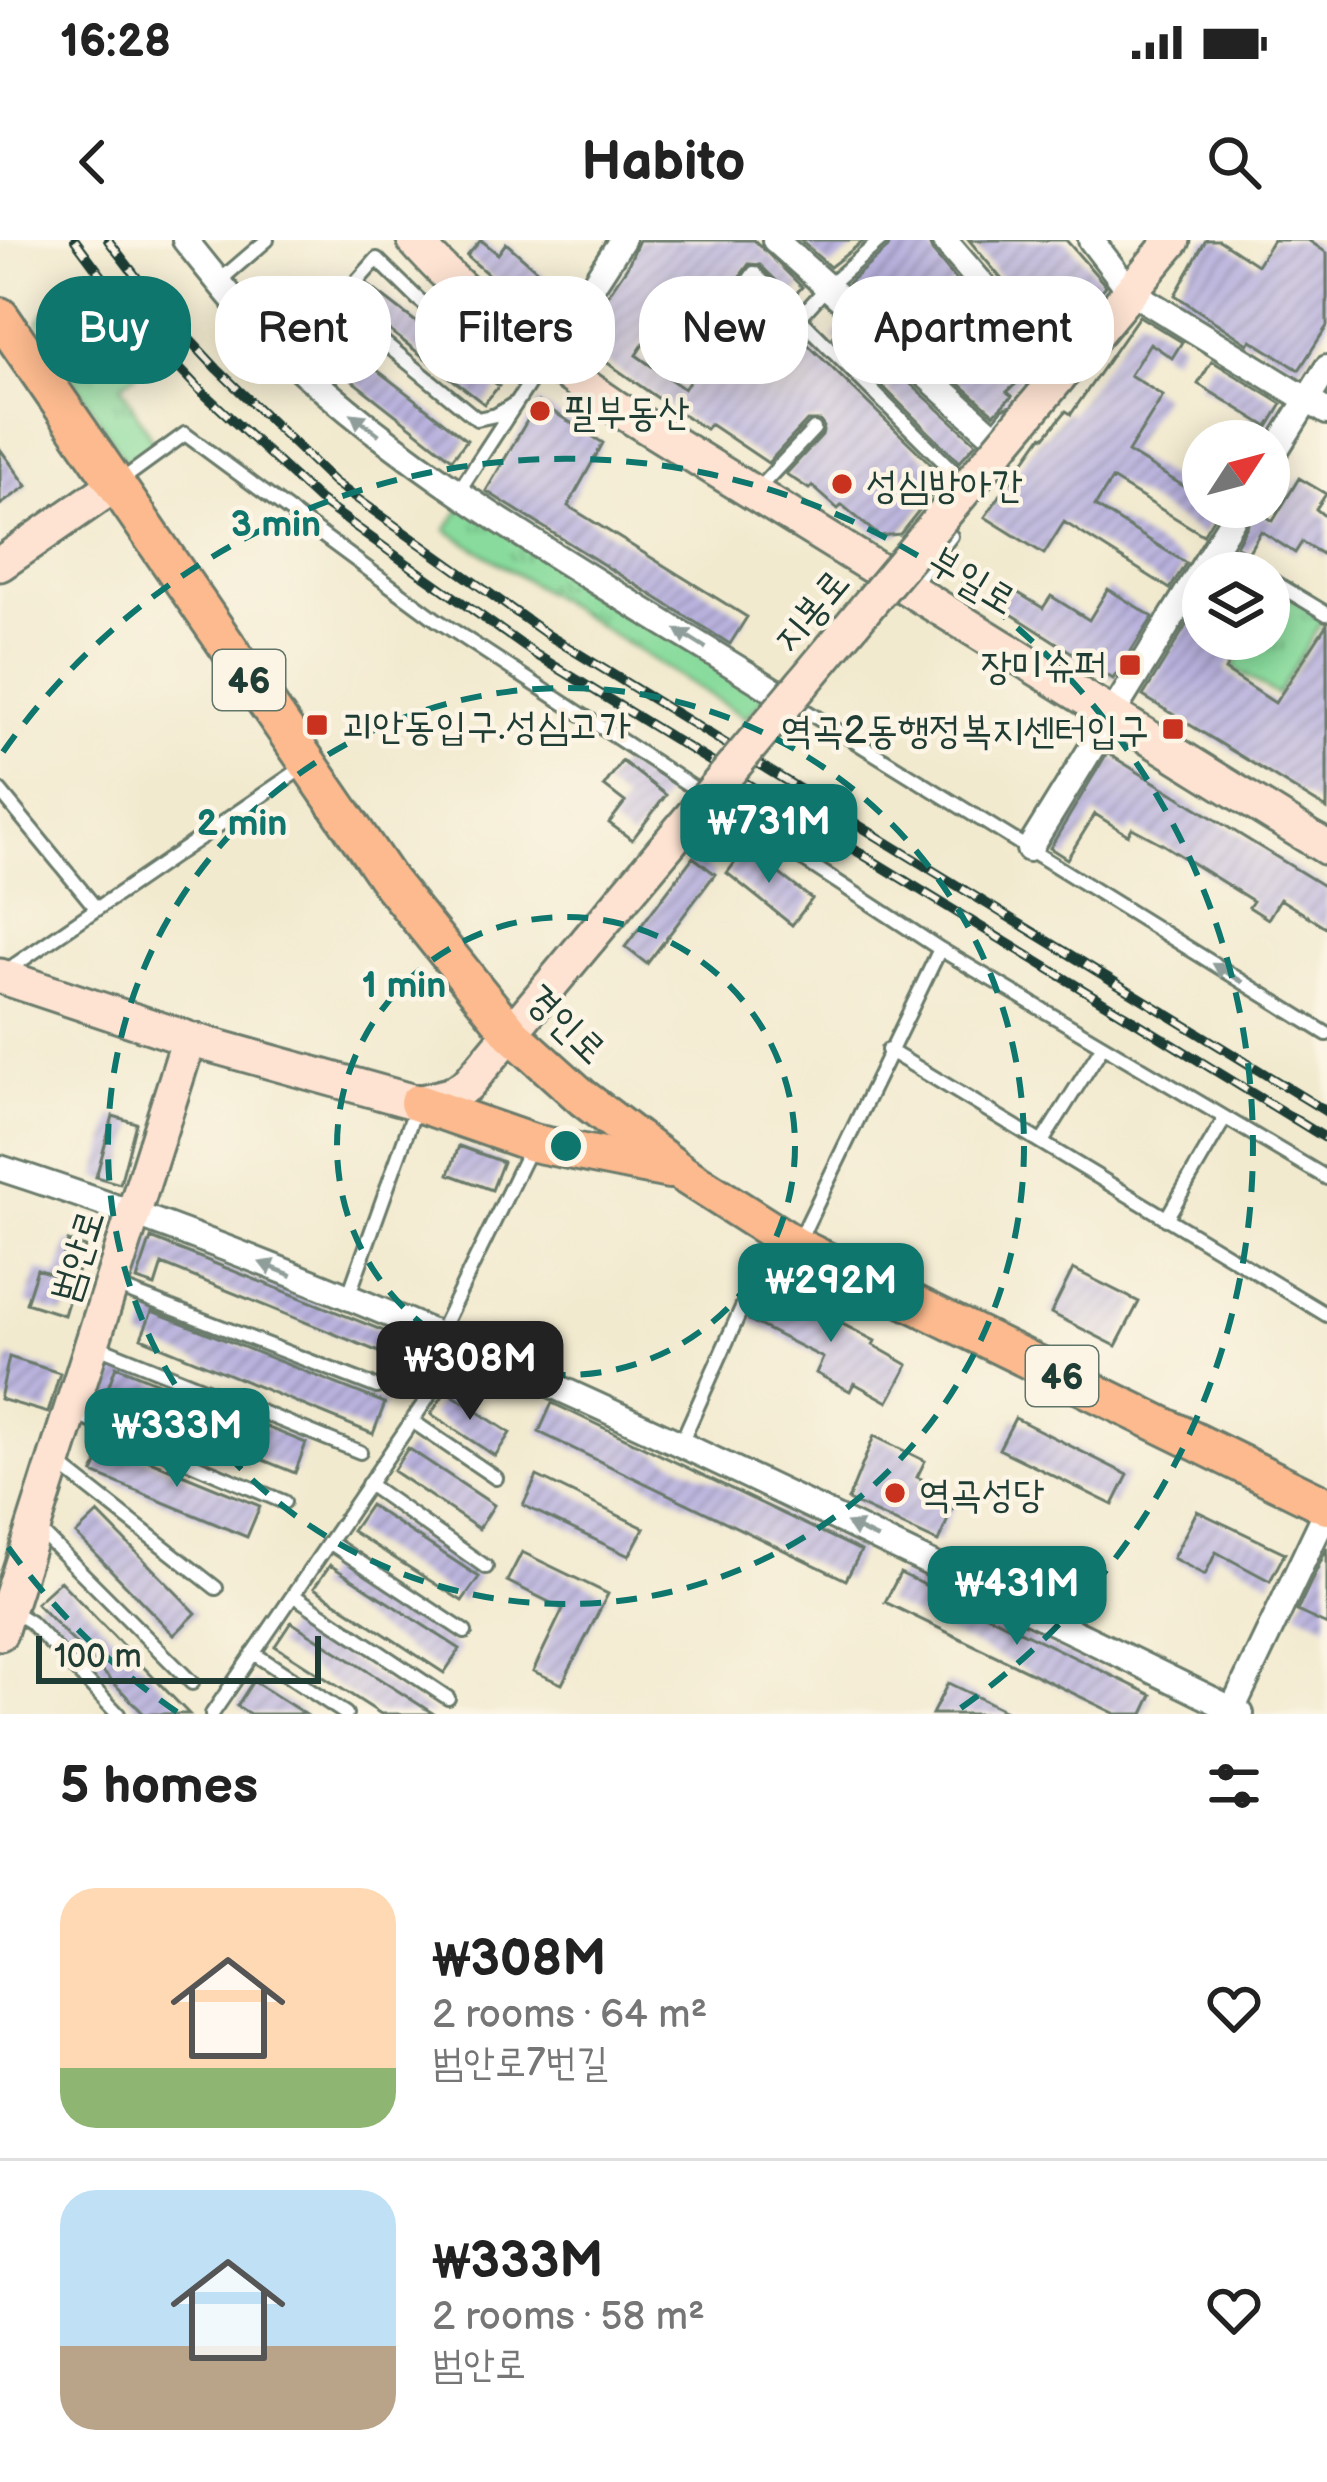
<!DOCTYPE html>
<meta charset="utf-8">
<style>
body{margin:0;font-family:"Balsamiq Sans","Poor Story",sans-serif;background:#f6f6f6;color:#222;height:100vh;display:flex;flex-direction:column;font-size:45px;white-space:nowrap}
*{box-sizing:border-box;margin:0}
p{font-size:39px;color:#767676}
.icon{flex:none;width:66px;height:66px;fill:none;stroke:currentColor;stroke-width:2;stroke-linecap:round;stroke-linejoin:round}
.map{position:relative;height:1474px;overflow:hidden}
.sheet{display:flex;flex-direction:column;background:#fff;flex:1}
.sheet>*{flex:none}
.hud{position:absolute;left:36px;top:36px;width:1257px;height:108px;display:flex;gap:24px}
.needle{width:78px;rotate:54deg}
.controls{position:absolute;left:1182px;top:180px;display:grid;gap:24px}
.controls a{display:grid;place-items:center;width:108px;height:108px;border-radius:50%;background:#fff;box-shadow:0 6px 30px #0003;font-size:60px}
.scale{position:absolute;left:36px;bottom:30px;width:285px;box-sizing:border-box;padding-left:12px;border:6px solid #1f3d34;border-top:0;font-size:33px;line-height:42px;white-space:nowrap;color:#1f3d34;-webkit-text-stroke:9px #fcf5e5;paint-order:stroke}
.price{position:absolute;translate:-50% -102px;padding:0 27px;border-radius:24px;background:#0f766e;color:#fff;font-size:39px;line-height:78px;filter:drop-shadow(0 3px 6px #0008)}
.price::after{content:'';position:absolute;left:50%;top:72px;width:36px;height:27px;margin-left:-18px;background:inherit;clip-path:polygon(0 0,100% 0,50% 100%)}
.price.selected{background:#222;color:#fff}
ul{padding:0;list-style:none}
li{display:flex;align-items:center;gap:36px;height:300px;padding:0 60px}
li+li{border-top:3px solid #e0e0e0}
li span{display:grid;place-items:center;flex:none;width:336px;height:240px;border-radius:36px;color:#555}
li>.icon{margin-inline-start:auto}
span .icon{width:144px;height:144px;fill:#fffc;stroke-width:1}
li b{font-size:51px}
h2{display:flex;justify-content:space-between;align-items:center;height:144px;padding:0 60px;font-size:51px}
.tag{padding:0 42px;border-radius:48px;background:#fff;box-shadow:0 6px 30px #0003;font-size:42px;line-height:108px}
.tag.selected{background:#0f766e;color:#fff}
.status{display:flex;justify-content:space-between;align-items:center;height:84px;padding:0 60px;background:#fff;direction:ltr}
.status svg{height:33px;fill:currentColor}
header{display:flex;justify-content:space-between;align-items:center;height:156px;padding:0 60px;background:#fff;font-size:54px;font-weight:700}
.map>svg:first-child{display:block}
.park{fill:url(#park-tufts);stroke:#548c68;stroke-width:3}
.building{fill:url(#building-hatch)}
.lines{fill:none;stroke-linecap:round;stroke-linejoin:round}
.lane-casing{stroke:#697a6a;stroke-width:18}
.street-casing{stroke:#697a6a;stroke-width:30}
.secondary-casing{stroke:#697a6a;stroke-width:39}
.primary-casing{stroke:#697a6a;stroke-width:42}
.lane{stroke:#fff;stroke-width:12}
.street{stroke:#fff;stroke-width:24}
.secondary{stroke:#fee3d2;stroke-width:33}
.primary{stroke:#fcba8e;stroke-width:36}
.rail-casing{stroke:#1f3d34;stroke-width:10}
.rail{stroke:#fcf5e5;stroke-width:6;stroke-dasharray:18;stroke-linecap:butt}
.secondary-bridge-casing{stroke:#697a6a;stroke-width:39;stroke-linecap:butt}
.secondary-bridge{stroke:#fee3d2;stroke-width:33}
.oneway{fill:#8f9e9a}
.ring{fill:none;stroke:#0f766e;stroke-width:6;stroke-dasharray:21 15}
.poi-dot{fill:#c8321e;stroke:#fcf5e5;stroke-width:4.5}
.labels{text-anchor:middle;stroke-width:9;stroke-linejoin:round;paint-order:stroke}
.shield{fill:#fcf5e5;stroke:#617469;stroke-width:3}
.shield-label{font-size:36px;font-weight:bold;fill:#1f3d34}
.poi-label{font-size:39px;fill:#1f3d34;stroke:#fcf5e5;text-anchor:start}
.street-label{font-size:39px;fill:#1f3d34;stroke:#fcf5e5}
.centre{fill:#0f766e;stroke:#fcf5e5;stroke-width:6}
.ring-label{font-size:36px;text-anchor:middle;font-weight:bold;fill:#0f766e;stroke:#fcf5e5;stroke-width:9;stroke-linejoin:round;paint-order:stroke}
</style>
<div class="status"><b>16:28</b><svg viewBox="0 0 49 12"><path d="M0 12V9h3v3zM5 12V6h3v6zM10 12V3h3v9zM15 12V0h3v12zM26 1h20v11H26zM47 4h2v5h-2z"/></svg></div>
<header><svg class="icon" aria-label="back" viewBox="0 0 24 24"><path d="M15 5l-7 7 7 7"/></svg>Habito<svg class="icon" aria-label="search" viewBox="0 0 24 24"><circle cx="10" cy="10" r="6"/><path d="M15 15l6 6"/></svg></header>
<div class="map">
<svg width="1327" height="1474" viewBox="0 0 1327 1474">
<defs>
<pattern id="park-tufts" width="24" height="20" patternUnits="userSpaceOnUse" patternTransform="scale(3)"><rect width="24" height="20" fill="#88db9c"/><path d="M3 7l-1-3M5 7V3M7 7l1-3M15 17l-1-3M17 17v-4M19 17l1-3" fill="none" stroke="#6fb380"/></pattern>
<pattern id="building-hatch" width="6" height="6" patternUnits="userSpaceOnUse" patternTransform="scale(3)"><rect width="6" height="6" fill="#b9b2de"/><path d="M-1 1l2-2M0 6l6-6M5 7l2-2" fill="none" stroke="#9692b5"/></pattern>
</defs>
<rect width="100%" height="100%" fill="#fcf5e5"/>
<filter id="ink" filterUnits="userSpaceOnUse"><feTurbulence type="fractalNoise" baseFrequency=".00833" numOctaves="2"/><feDisplacementMap in="SourceGraphic" scale="24" xChannelSelector="R" yChannelSelector="G"/><feConvolveMatrix kernelMatrix="1 2 1 2 8 2 1 2 1" color-interpolation-filters="sRGB"/></filter>
<filter id="wash" filterUnits="userSpaceOnUse"><feTurbulence type="fractalNoise" baseFrequency=".004" numOctaves="4" result="noise"/><feDisplacementMap in="SourceGraphic" scale="48" xChannelSelector="R" yChannelSelector="G"/><feGaussianBlur stdDeviation="2.7" result="paint"/><feColorMatrix in="noise" values="0 0 0 0 0 0 0 0 0 0 0 0 0 0 0 0 0 1.4 0 .05"/><feComposite in="paint" operator="in"/></filter>
<g filter="url(#wash)">
<rect width="100%" height="100%" fill="#f2eacf"/>
<path class="park" d="M 62,49 L 143,129 L 121,145 L 158,211 L 130,229 L 38,82 Z
M 467,259 L 772,450 L 746,478 L 446,290 Z
M 1280,351 L 1324,378 L 1277,455 L 1233,428 L 1250,399 L 1269,399 L 1269,368 Z"/>
<g id="blocks">
<path class="building" d="M 481,0 L 498,14 L 506,3 L 556,47 L 532,73 L 467,16 Z
M 639,0 L 754,0 L 802,47 L 793,57 L 760,25 L 749,24 L 711,75 L 683,103 L 656,85 L 636,115 L 684,149 L 755,49 L 776,70 L 739,105 L 767,131 L 799,96 L 945,238 L 900,294 L 879,296 L 842,265 L 838,269 L 812,246 L 809,249 L 786,234 L 822,195 L 824,187 L 820,181 L 807,181 L 768,223 L 710,184 L 706,189 L 672,168 L 576,101 L 627,27 Z
M 800,0 L 865,0 L 830,27 Z
M 891,0 L 928,0 L 932,11 L 957,41 L 899,89 L 848,43 L 888,8 Z
M 969,0 L 1066,0 L 1106,46 L 1054,102 Z
M 1206,0 L 1219,0 L 1257,25 L 1273,0 L 1308,0 L 1327,13 L 1327,86 L 1299,130 L 1251,100 L 1248,104 L 1175,55 Z
M 368,45 L 499,146 L 484,164 L 353,62 Z
M 971,57 L 1033,128 L 1007,152 L 1012,156 L 994,174 L 953,138 L 964,126 L 934,87 Z
M 1139,76 L 1182,102 L 1172,118 L 1150,103 L 1130,135 L 1163,156 L 1128,212 L 1203,258 L 1203,267 L 1220,267 L 1203,295 L 1112,239 L 1095,266 L 1186,323 L 1170,349 L 1064,282 L 1044,314 L 985,277 L 1042,196 L 1045,197 L 1066,171 L 1071,174 Z
M 844,84 L 976,203 L 959,222 L 833,97 Z
M 332,95 L 467,200 L 452,219 L 318,114 Z
M 1212,121 L 1282,164 L 1268,187 L 1198,144 Z
M 538,162 L 603,203 L 568,266 L 747,377 L 730,404 L 486,251 Z
M 0,209 L 27,246 L 0,265 Z
M 1299,238 L 1326,254 L 1316,269 L 1327,278 L 1327,317 L 1302,302 L 1295,313 L 1261,291 L 1248,313 L 1236,306 L 1256,270 L 1273,281 Z
M 1010,348 L 1043,368 L 1051,356 L 1089,380 L 1108,349 L 1153,377 L 1113,439 L 999,366 Z
M 1203,358 L 1203,399 L 1245,399 L 1225,430 L 1275,463 L 1327,384 L 1327,569 L 1143,456 Z
M 1107,513 L 1327,648 L 1327,688 L 1280,659 L 1268,679 L 1249,667 L 1253,661 L 1162,604 L 1132,588 L 1128,595 L 1095,574 L 1067,619 L 1050,608 Z
M 622,521 L 666,555 L 632,600 L 609,583 L 625,562 L 604,546 Z
M 746,608 L 812,659 L 792,685 L 727,633 Z
M 693,617 L 715,634 L 647,724 L 625,707 Z
M 113,876 L 136,883 L 120,944 L 96,937 Z
M 459,906 L 503,922 L 492,950 L 449,934 Z
M 151,998 L 429,1109 L 421,1129 L 162,1024 L 155,1046 L 137,1040 Z
M 68,1001 L 85,1007 L 64,1075 L 26,1063 L 37,1029 L 57,1036 Z
M 1073,1029 L 1139,1062 L 1116,1106 L 1051,1073 Z
M 767,1045 L 875,1101 L 873,1105 L 908,1125 L 888,1162 L 854,1143 L 850,1151 L 816,1133 L 823,1118 L 749,1080 Z
M 152,1071 L 385,1163 L 373,1194 L 141,1098 Z
M 9,1117 L 60,1133 L 48,1173 L 0,1159 Z
M 116,1126 L 306,1203 L 295,1233 L 105,1156 Z
M 446,1151 L 510,1193 L 495,1216 L 431,1174 Z
M 552,1163 L 861,1311 L 846,1340 L 539,1192 Z
M 1015,1178 L 1128,1235 L 1113,1265 L 999,1209 Z
M 874,1196 L 925,1221 L 917,1237 L 928,1242 L 926,1246 L 956,1261 L 938,1302 L 848,1260 Z
M 106,1203 L 260,1266 L 247,1297 L 93,1233 Z
M 408,1208 L 494,1265 L 479,1289 L 393,1231 Z
M 537,1236 L 644,1288 L 629,1316 L 523,1265 Z
M 370,1265 L 479,1337 L 462,1361 L 352,1291 Z
M 1197,1271 L 1285,1313 L 1270,1341 L 1216,1312 L 1205,1335 L 1173,1318 Z
M 98,1273 L 196,1373 L 174,1395 L 76,1294 Z
M 1327,1308 L 1327,1385 L 1297,1371 Z
M 522,1312 L 608,1354 L 562,1444 L 533,1431 L 563,1369 L 507,1341 Z
M 330,1325 L 460,1409 L 444,1433 L 314,1348 Z
M 900,1333 L 1152,1455 L 1143,1474 L 1116,1474 L 885,1362 Z
M 60,1341 L 189,1474 L 144,1474 L 36,1363 Z
M 291,1382 L 434,1474 L 381,1474 L 275,1406 Z
M 253,1441 L 305,1474 L 250,1474 L 237,1466 Z
M 948,1443 L 1013,1474 L 932,1474 Z"/>
</g>
</g>
<g filter="url(#ink)">
<use href="#blocks" fill-opacity="0" stroke="#697a6a" stroke-width="3"/>
<g class="lines">
<g class="lane-casing">
<path id="lane" d="M 218,42 L 267,0
M 799,78 L 828,46 L 881,0
M 894,107 L 976,39
M 684,131 L 754,33 L 962,240
M 517,162 L 496,175 L 477,179 L 337,64 L 377,19 L 418,59 L 528,145
M 119,242 L 185,194 L 437,380 L 940,709 L 1327,938
M 458,252 L 545,119
M 755,252 L 814,189
M 1216,306 L 1260,333
M 1269,339 L 1327,374
M 910,348 L 951,296
M 793,463 L 1327,794
M 0,551 L 96,668
M 6,731 L 305,526
M 888,810 L 1327,1075
M 1042,902 L 1102,807
M 1166,979 L 1225,878
M 797,1005 L 940,709
M 115,1046 L 377,1147
M 348,1057 L 416,867
M 439,1094 L 530,908
M 95,1105 L 360,1212
M 74,1174 L 284,1262
M 412,1181 L 496,1238
M 681,1203 L 774,996
M 57,1223 L 216,1348
M 368,1244 L 486,1327
M 36,1287 L 192,1443
M 329,1302 L 465,1392
M 293,1355 L 448,1458
M 9,1369 L 30,1382 L 118,1474
M 253,1413 L 346,1474
M 212,1474 L 463,1106"/>
</g>
<g class="street-casing">
<path id="street" d="M 185,0 C 217,40 250,82 287,117 C 436,256 619,352 790,461
M 775,0 L 996,198 L 1011,180
M 944,0 L 1054,128 L 1041,144
M 1091,0 L 1130,51 L 1327,172
M 545,119 L 622,0
M 1269,221 L 1327,128
M 1029,609 L 1240,267
M 0,928 C 306,1027 599,1163 888,1303 C 1006,1360 1124,1415 1241,1474
M 1230,1474 L 1327,1270"/>
</g>
<g class="secondary-casing">
<path id="secondary" d="M 414,0 C 472,66 543,118 615,167 L 1327,608
M 1073,120 L 1173,0
M 0,324 L 116,244
M 0,736 L 189,799 L 418,863 L 450,855 L 467,845 L 589,699
M 0,1393 L 189,799"/>
</g>
<g class="primary-casing">
<path id="primary" d="M 0,76 L 389,641 L 512,794 L 583,858 L 683,934 L 796,1006 L 1327,1266
M 418,863 L 533,903 L 669,930"/>
</g>
<use href="#lane" class="lane"/>
<use href="#street" class="street"/>
<use href="#secondary" class="secondary"/>
<use href="#primary" class="primary"/>
<g class="rail-casing">
<path id="rail" d="M 75,0 L 139,86 L 198,148 L 319,260 L 392,313 L 535,414 L 1327,899
M 108,0 L 161,69 L 217,129 L 334,242 L 405,293 L 548,395 L 1327,872"/>
</g>
<use href="#rail" class="rail"/>
<g class="secondary-bridge-casing">
<path id="secondary-bridge" d="M 589,699 L 1073,120"/>
</g>
<use href="#secondary-bridge" class="secondary-bridge"/>
</g>
<defs><path id="oneway-solid" d="M-6-.8H1V-3.2L6.5 0L1 3.2V.8H-6Z" transform="scale(3)"/></defs>
<g class="oneway">
<use href="#oneway-solid" transform="translate(365 184) rotate(-143)"/>
<use href="#oneway-solid" transform="translate(691 399) rotate(-148)"/>
<use href="#oneway-solid" transform="translate(1228 733) rotate(-148)"/>
<use href="#oneway-solid" transform="translate(276 1029) rotate(-158)"/>
<use href="#oneway-solid" transform="translate(862 1291) rotate(-154)"/>
</g>
</g>
<g class="ring">
<circle cx="566" cy="906" r="229"/>
<circle cx="566" cy="906" r="458"/>
<path d="M177 1472A687 687 0 0 1 3 1300M3 512A687 687 0 1 1 955 1472"/>
</g>
<g class="poi-dot">
<circle cx="540" cy="171" r="12"/>
<circle cx="842" cy="244" r="12"/>
<rect x="1118" y="413" width="24" height="24" rx="6"/>
<rect x="305" y="473" width="24" height="24" rx="6"/>
<rect x="1161" y="477" width="24" height="24" rx="6"/>
<circle cx="895" cy="1253" r="12"/>
</g>
<g class="labels">
<g class="shield">
<rect x="213" y="410" width="72" height="60" rx="9"/>
<rect x="1026" y="1106" width="72" height="60" rx="9"/>
</g>
<g class="shield-label">
<text x="249" y="453">46</text>
<text x="1062" y="1149">46</text>
</g>
<g class="poi-label">
<text x="564" y="185">필부동산</text>
<text x="866" y="258">성심방아간</text>
<text x="1106" y="439" text-anchor="end">장미슈퍼</text>
<text x="341" y="499">괴안동입구.성심고가</text>
<text x="1149" y="503" text-anchor="end">역곡2동행정복지센터입구</text>
<text x="919" y="1267">역곡성당</text>
</g>
<g class="street-label">
<text transform="translate(973 339) rotate(31)" y="14">부일로</text>
<text transform="translate(810 370) rotate(-50)" y="14">지봉로</text>
<text transform="translate(567 783) rotate(44)" y="14">경인로</text>
<text transform="translate(76 1015) rotate(-72)" y="14">범안로</text>
</g>
</g>
<circle cx="566" cy="906" r="18" class="centre"/>
<g class="ring-label">
<text x="276" y="296">3 min</text>
<text x="242" y="595">2 min</text>
<text x="404" y="757">1 min</text>
</g>
</svg>
<div class="controls">
<a><svg class="needle" viewBox="-14 -14 28 28"><path d="M0-13l5 13h-10z" fill="#e53935"/><path d="M0 13l5-13h-10z" fill="#767676"/></svg></a>
<a><svg class="icon" aria-label="layers" viewBox="0 0 24 24"><path d="M12 4l9 5-9 5-9-5zM3 14l9 5 9-5"/></svg></a>
</div>
<div class="scale">100 m</div>
<b class="price" style="left:769px;top:646px">₩731M</b>
<b class="price" style="left:831px;top:1105px">₩292M</b>
<b class="price selected" style="left:470px;top:1183px">₩308M</b>
<b class="price" style="left:177px;top:1250px">₩333M</b>
<b class="price" style="left:1017px;top:1408px">₩431M</b>
<div class="hud">
<a class="tag selected">Buy</a>
<a class="tag">Rent</a>
<a class="tag">Filters</a>
<a class="tag">New</a>
<a class="tag">Apartment</a>
</div>
</div>
<section class="sheet">
<h2>5 homes<svg class="icon" aria-label="filters" viewBox="0 0 24 24"><path d="M4 7h16M4 17h16"/><circle cx="9" cy="7" r="2"/><circle cx="15" cy="17" r="2"/></svg></h2>
<ul>
<li><span style="background:linear-gradient(#ffd9b3 75%,#8fb573 0)"><svg class="icon" aria-label="home" viewBox="0 0 24 24"><path d="M3 11l9-7 9 7M6 9v11h12V9"/></svg></span><div><b>₩308M</b><p>2 rooms · 64 m²</p><p>범안로7번길</p></div><svg class="icon" aria-label="heart" viewBox="0 0 24 24"><path d="M12 20l-8-8c-3-5 5-10 8-4 3-6 11-1 8 4z"/></svg></li>
<li><span style="background:linear-gradient(#bfe0f5 65%,#b9a48a 0)"><svg class="icon" aria-label="home" viewBox="0 0 24 24"><path d="M3 11l9-7 9 7M6 9v11h12V9"/></svg></span><div><b>₩333M</b><p>2 rooms · 58 m²</p><p>범안로</p></div><svg class="icon" aria-label="heart" viewBox="0 0 24 24"><path d="M12 20l-8-8c-3-5 5-10 8-4 3-6 11-1 8 4z"/></svg></li>
</ul>
</section>
